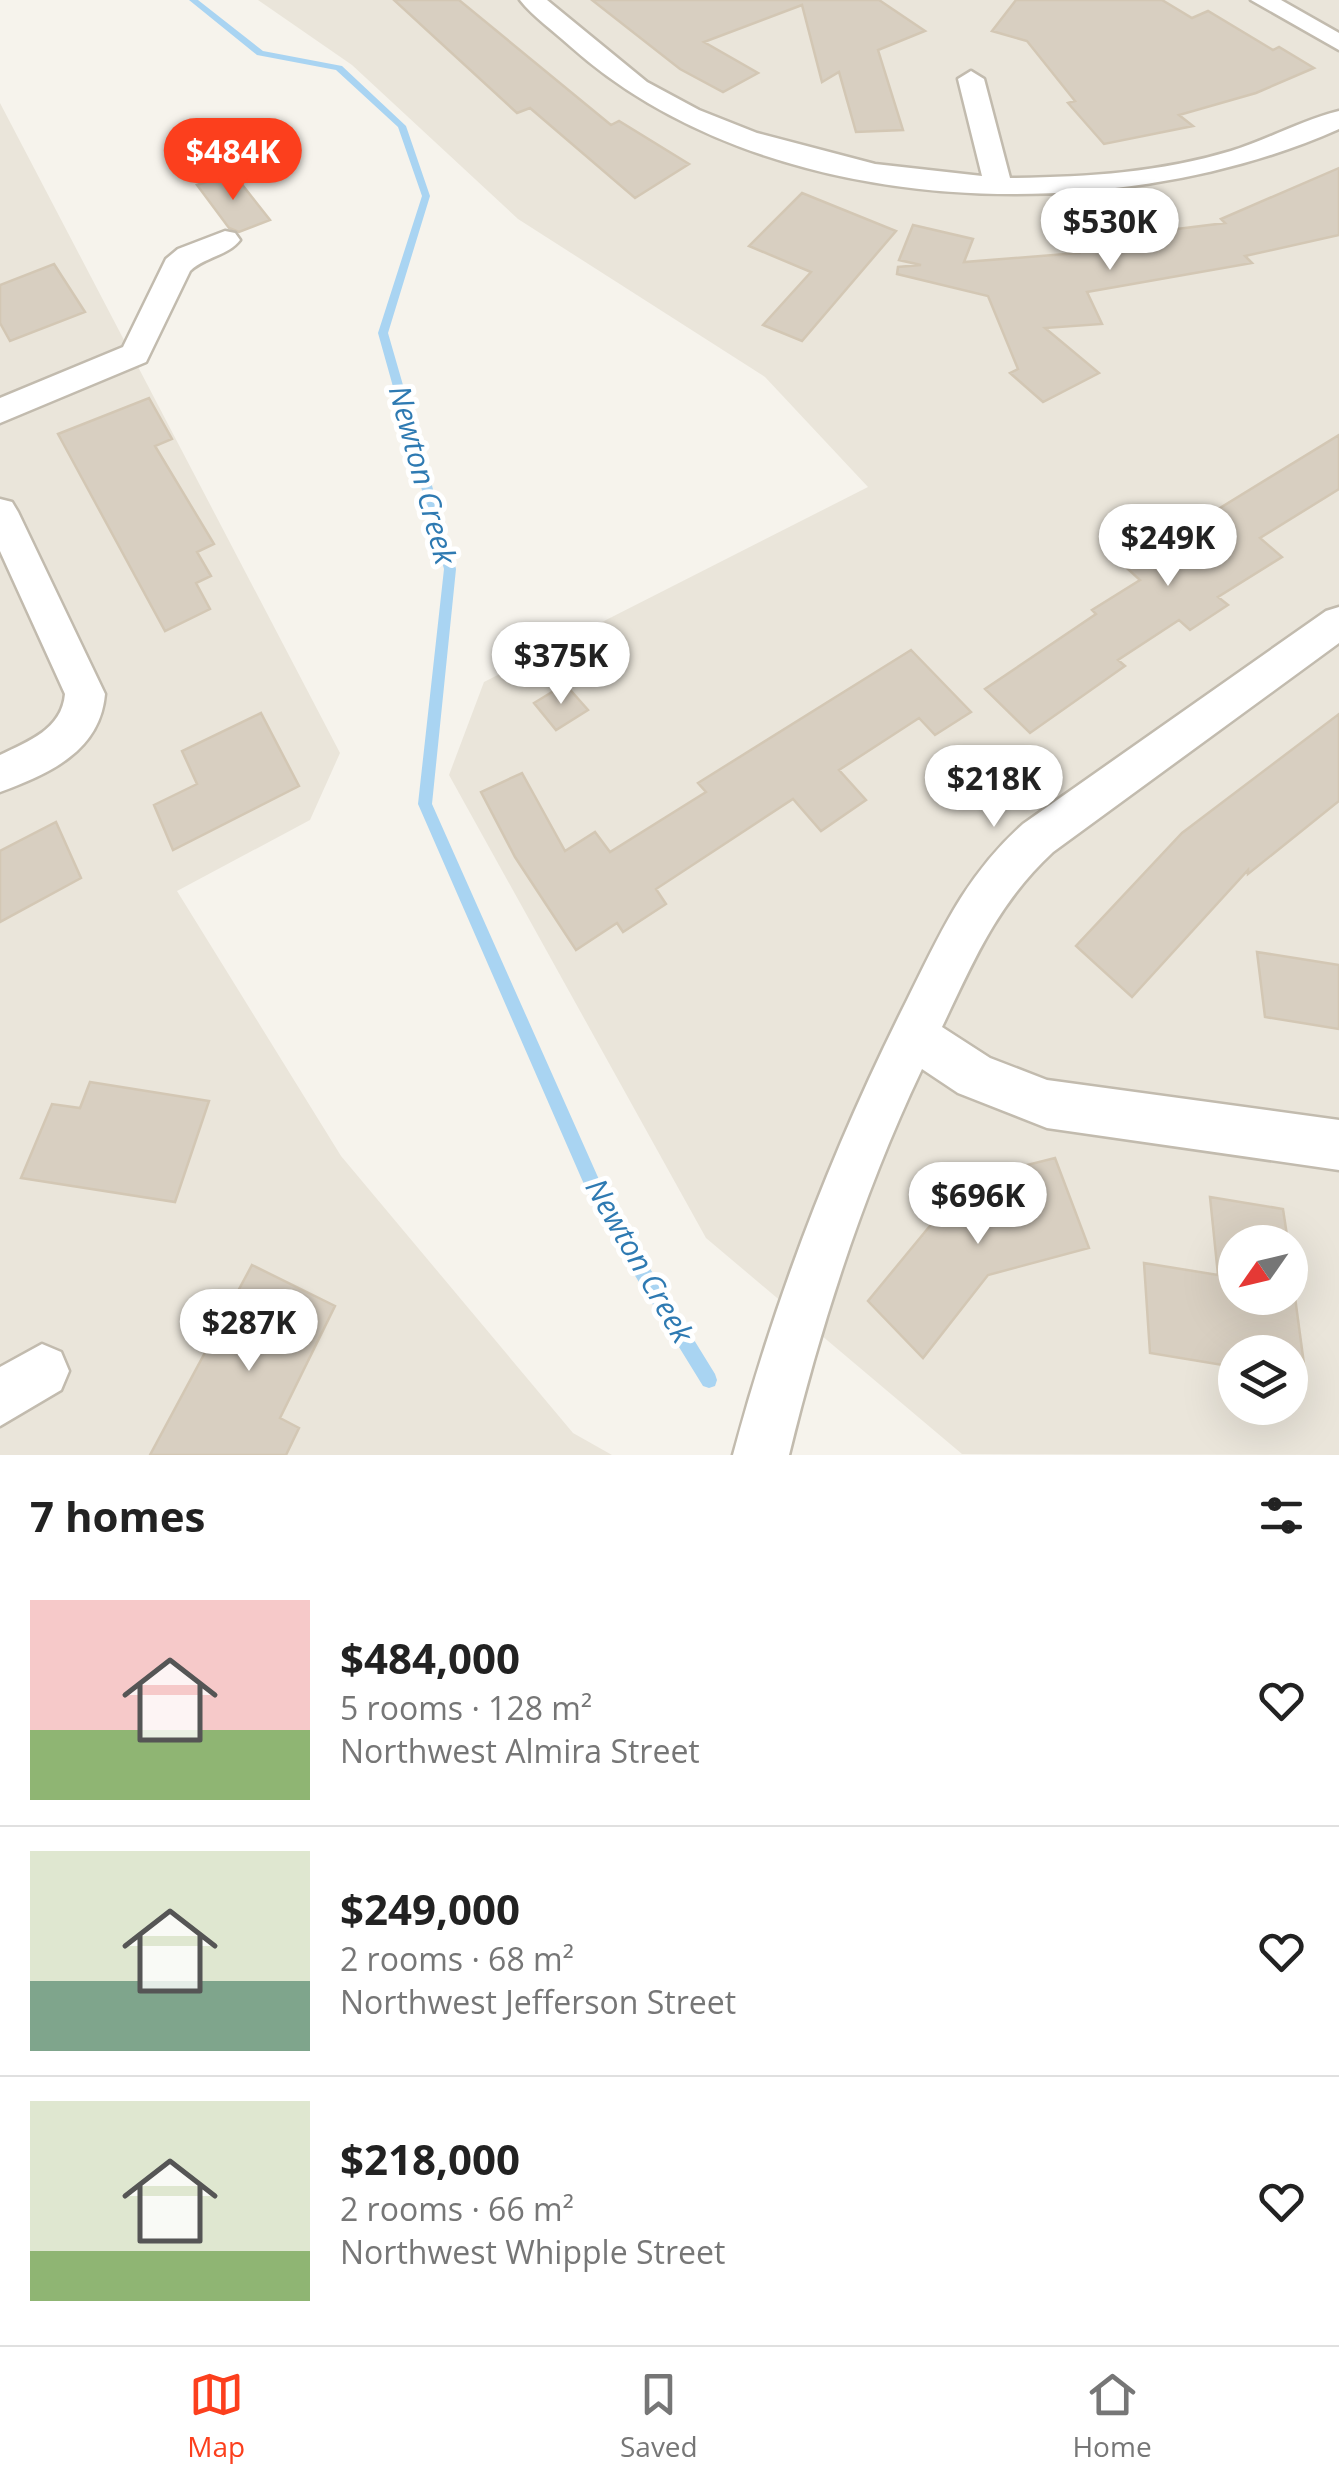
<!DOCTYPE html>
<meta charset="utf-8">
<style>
body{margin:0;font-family:"Open Sans",sans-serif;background:#f2f2f2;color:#222;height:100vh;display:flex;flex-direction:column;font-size:38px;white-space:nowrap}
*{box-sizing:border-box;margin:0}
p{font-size:32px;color:#767676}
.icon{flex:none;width:55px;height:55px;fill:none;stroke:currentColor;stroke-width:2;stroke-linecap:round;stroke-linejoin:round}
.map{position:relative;height:1455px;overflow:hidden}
.sheet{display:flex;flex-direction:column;background:#fff;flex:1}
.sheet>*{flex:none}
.needle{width:65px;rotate:236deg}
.fabs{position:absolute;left:1218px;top:1225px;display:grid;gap:20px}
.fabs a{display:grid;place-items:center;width:90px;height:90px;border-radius:50%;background:#fff;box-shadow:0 10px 40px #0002;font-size:50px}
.price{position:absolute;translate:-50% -85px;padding:0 22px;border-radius:35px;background:#fff;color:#222;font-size:32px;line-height:65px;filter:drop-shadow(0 2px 5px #0008)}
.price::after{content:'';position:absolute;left:50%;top:60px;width:30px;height:22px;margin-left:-15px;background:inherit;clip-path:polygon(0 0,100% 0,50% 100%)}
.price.current{background:#fc3f1d;color:#fff}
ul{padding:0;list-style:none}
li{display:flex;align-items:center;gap:30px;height:250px;padding:0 30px}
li+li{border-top:2px solid #e0e0e0}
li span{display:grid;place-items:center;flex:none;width:280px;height:200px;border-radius:0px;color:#555}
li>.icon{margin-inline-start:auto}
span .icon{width:120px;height:120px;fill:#fffc;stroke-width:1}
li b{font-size:42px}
h2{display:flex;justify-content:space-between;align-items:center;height:120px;padding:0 30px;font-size:42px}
.dock{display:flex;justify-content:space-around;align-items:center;height:140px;border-top:2px solid #e0e0e0;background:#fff;font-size:28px;color:#767676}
.dock a{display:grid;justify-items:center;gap:5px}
.dock .current{color:#fc3f1d}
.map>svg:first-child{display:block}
.residential{fill:#eae5da;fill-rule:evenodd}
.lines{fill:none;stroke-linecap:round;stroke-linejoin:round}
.stream{fill:#a9d4f2;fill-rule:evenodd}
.building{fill:#d8cfc1;stroke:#d3c7b4;stroke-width:2.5}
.street-casing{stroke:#c2bbae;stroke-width:5}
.street{fill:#fff;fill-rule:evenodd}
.labels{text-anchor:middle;stroke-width:10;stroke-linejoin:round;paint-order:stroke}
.water-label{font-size:30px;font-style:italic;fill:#2e7ab2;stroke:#fff}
</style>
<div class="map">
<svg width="1339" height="1455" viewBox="0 0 1339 1455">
<rect width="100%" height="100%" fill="#f6f3ec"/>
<path class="residential" d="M 258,0 L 1339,0 L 1339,1455 L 962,1454 L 706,1238 L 449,775 L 484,682 L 868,487 L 765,377 L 518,219 L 352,65 ZM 1235,1242 L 1290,1242 L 1290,1298 L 1235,1298 ZM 1235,1352 L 1290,1352 L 1290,1408 L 1235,1408 Z
M 0,103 L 340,753 L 310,820 L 177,891 L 341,1156 L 573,1433 L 612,1455 L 0,1455 Z"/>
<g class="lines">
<path class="stream" d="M 189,0 L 198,0 L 263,51 L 342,66 L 406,126 L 430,196 L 388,333 L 456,569 L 432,804 L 609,1202 L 715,1374 L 717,1380 L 715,1386 L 709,1388 L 703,1386 L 597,1214 L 418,804 L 444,569 L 378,333 L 422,196 L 398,127 L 336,70 L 257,55 Z"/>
</g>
<path class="building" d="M 394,0 L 459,0 L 611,125 L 619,121 L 689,164 L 635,198 L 530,108 L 517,113 Z
M 592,0 L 879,0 L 925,31 L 878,50 L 903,130 L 856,132 L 839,72 L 822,82 L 802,5 L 704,42 L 758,73 L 723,92 L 680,69 Z
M 1016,0 L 1162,0 L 1192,18 L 1208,11 L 1273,50 L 1279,47 L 1314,68 L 1256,93 L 1179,115 L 1193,126 L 1104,144 L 1068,103 L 1075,101 L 1027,41 L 992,31 Z
M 1339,168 L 1339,235 L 1245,256 L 1252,263 L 1087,292 L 1102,324 L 1045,328 L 1099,373 L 1043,402 L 1010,373 L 1018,369 L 988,296 L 897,274 L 898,267 L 921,265 L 899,260 L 913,225 L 973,239 L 964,262 L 1079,253 L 1072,242 L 1225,223 L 1221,219 Z
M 233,173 L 270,220 L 239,232 L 229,228 L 197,185 Z
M 802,193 L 896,231 L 802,341 L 763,325 L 811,272 L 749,246 Z
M 54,264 L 85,312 L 10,341 L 0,323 L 0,285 Z
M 149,398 L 172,439 L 155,446 L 214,544 L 197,552 L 211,576 L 196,583 L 210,609 L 165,631 L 58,434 Z
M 1339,435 L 1339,489 L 1260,538 L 1282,557 L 1218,597 L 1228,605 L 1190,630 L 1179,620 L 1118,660 L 1125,666 L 1030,733 L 985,689 L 1096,614 L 1092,610 L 1140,580 L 1119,561 L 1152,540 L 1158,546 Z
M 911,650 L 971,712 L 935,735 L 919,718 L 839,770 L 866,800 L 821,831 L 793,799 L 656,889 L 666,904 L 623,932 L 617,923 L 576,950 L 515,857 L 481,792 L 522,773 L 565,851 L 595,832 L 610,852 L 706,792 L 698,783 Z
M 565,684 L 588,710 L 556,730 L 534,703 Z
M 261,713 L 299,786 L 173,850 L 154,805 L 197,784 L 182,751 Z
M 1339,714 L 1339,801 L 1248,874 L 1248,870 L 1132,997 L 1076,946 L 1182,833 Z
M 56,822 L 81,878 L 0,922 L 0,851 Z
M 1257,952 L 1339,965 L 1339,1029 L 1265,1017 Z
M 90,1082 L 209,1101 L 175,1202 L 21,1178 L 52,1104 L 80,1108 Z
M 1055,1158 L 1089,1248 L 988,1275 L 923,1358 L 868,1301 L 948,1204 L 942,1186 Z
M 1210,1197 L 1283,1209 L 1288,1242 L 1235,1242 L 1235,1298 L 1290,1298 L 1290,1260 L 1306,1379 L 1290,1376 L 1290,1352 L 1235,1352 L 1235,1367 L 1150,1353 L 1144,1263 L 1218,1275 Z
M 252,1265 L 335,1306 L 280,1418 L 299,1428 L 286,1455 L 150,1455 Z"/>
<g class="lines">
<g class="street-casing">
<path id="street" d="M 520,0 L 547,0 L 647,82 L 699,110 L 757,133 L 875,164 L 982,176 L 958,79 L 971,71 L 984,79 L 1010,178 C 1085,177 1159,173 1231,151 C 1267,140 1302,120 1339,111 L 1339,129 C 1110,231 764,220 570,46 C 554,31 533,17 520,0 Z
M 1251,0 L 1281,0 L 1339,33 L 1339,50 Z
M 225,231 L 235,233 L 240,240 C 228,256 204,257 190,271 L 146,362 L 0,423 L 0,398 L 123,347 L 166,259 L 178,249 Z
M 0,499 L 12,502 L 18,512 L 105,694 C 100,752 48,774 0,792 L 0,755 C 29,741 62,729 65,694 L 0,551 Z
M 1339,607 L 1339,643 L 1053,852 C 997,904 974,960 942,1027 L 990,1058 L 1047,1080 L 1339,1120 L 1339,1170 L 1047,1128 L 958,1093 L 922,1069 C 864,1191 821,1324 789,1455 L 733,1455 C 775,1298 834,1145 907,1000 C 941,932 965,876 1023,824 L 1326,611 Z
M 42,1344 L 61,1352 L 69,1371 L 61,1390 L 0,1426 L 0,1367 Z"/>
</g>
<use href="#street" class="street"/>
</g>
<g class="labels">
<g class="water-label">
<text transform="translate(422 475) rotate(75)" y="10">Newton Creek</text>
<text transform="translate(639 1261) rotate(60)" y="10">Newton Creek</text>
</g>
</g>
</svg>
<div class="fabs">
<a><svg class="needle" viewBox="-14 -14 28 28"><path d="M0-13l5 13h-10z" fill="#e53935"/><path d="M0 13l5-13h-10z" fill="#767676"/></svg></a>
<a><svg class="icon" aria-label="layers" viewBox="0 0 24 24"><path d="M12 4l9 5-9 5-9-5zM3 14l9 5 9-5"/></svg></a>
</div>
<b class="price current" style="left:233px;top:203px">$484K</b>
<b class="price" style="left:1110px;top:273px">$530K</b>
<b class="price" style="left:1168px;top:589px">$249K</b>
<b class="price" style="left:561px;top:707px">$375K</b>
<b class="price" style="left:994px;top:830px">$218K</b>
<b class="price" style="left:978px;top:1247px">$696K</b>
<b class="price" style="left:249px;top:1374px">$287K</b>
</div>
<section class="sheet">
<h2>7 homes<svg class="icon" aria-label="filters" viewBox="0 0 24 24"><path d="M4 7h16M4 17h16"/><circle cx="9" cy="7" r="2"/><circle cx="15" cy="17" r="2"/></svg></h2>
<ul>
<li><span style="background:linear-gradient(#f6c9c9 65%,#8fb573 0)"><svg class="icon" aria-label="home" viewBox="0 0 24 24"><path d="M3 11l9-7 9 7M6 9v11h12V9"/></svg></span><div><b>$484,000</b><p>5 rooms · 128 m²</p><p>Northwest Almira Street</p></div><svg class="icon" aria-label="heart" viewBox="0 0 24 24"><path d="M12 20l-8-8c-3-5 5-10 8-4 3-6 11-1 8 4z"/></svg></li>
<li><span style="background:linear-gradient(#dfe7d0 65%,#7fa58c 0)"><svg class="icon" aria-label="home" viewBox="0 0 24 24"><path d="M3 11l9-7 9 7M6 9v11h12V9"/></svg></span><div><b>$249,000</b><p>2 rooms · 68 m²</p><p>Northwest Jefferson Street</p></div><svg class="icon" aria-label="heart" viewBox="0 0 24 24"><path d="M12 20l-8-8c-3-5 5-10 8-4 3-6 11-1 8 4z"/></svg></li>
<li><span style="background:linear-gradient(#dfe7d0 75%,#8fb573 0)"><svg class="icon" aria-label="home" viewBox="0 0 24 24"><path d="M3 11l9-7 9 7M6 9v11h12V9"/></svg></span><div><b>$218,000</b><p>2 rooms · 66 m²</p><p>Northwest Whipple Street</p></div><svg class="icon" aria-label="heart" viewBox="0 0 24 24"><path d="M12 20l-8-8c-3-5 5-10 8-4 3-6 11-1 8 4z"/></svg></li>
</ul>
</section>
<nav class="dock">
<a class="current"><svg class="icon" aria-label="map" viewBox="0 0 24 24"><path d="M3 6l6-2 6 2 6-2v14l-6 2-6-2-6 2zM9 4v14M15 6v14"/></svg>Map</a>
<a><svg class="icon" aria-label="saved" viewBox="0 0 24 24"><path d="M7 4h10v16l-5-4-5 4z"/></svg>Saved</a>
<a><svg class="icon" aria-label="home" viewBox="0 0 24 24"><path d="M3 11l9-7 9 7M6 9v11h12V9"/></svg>Home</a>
</nav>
